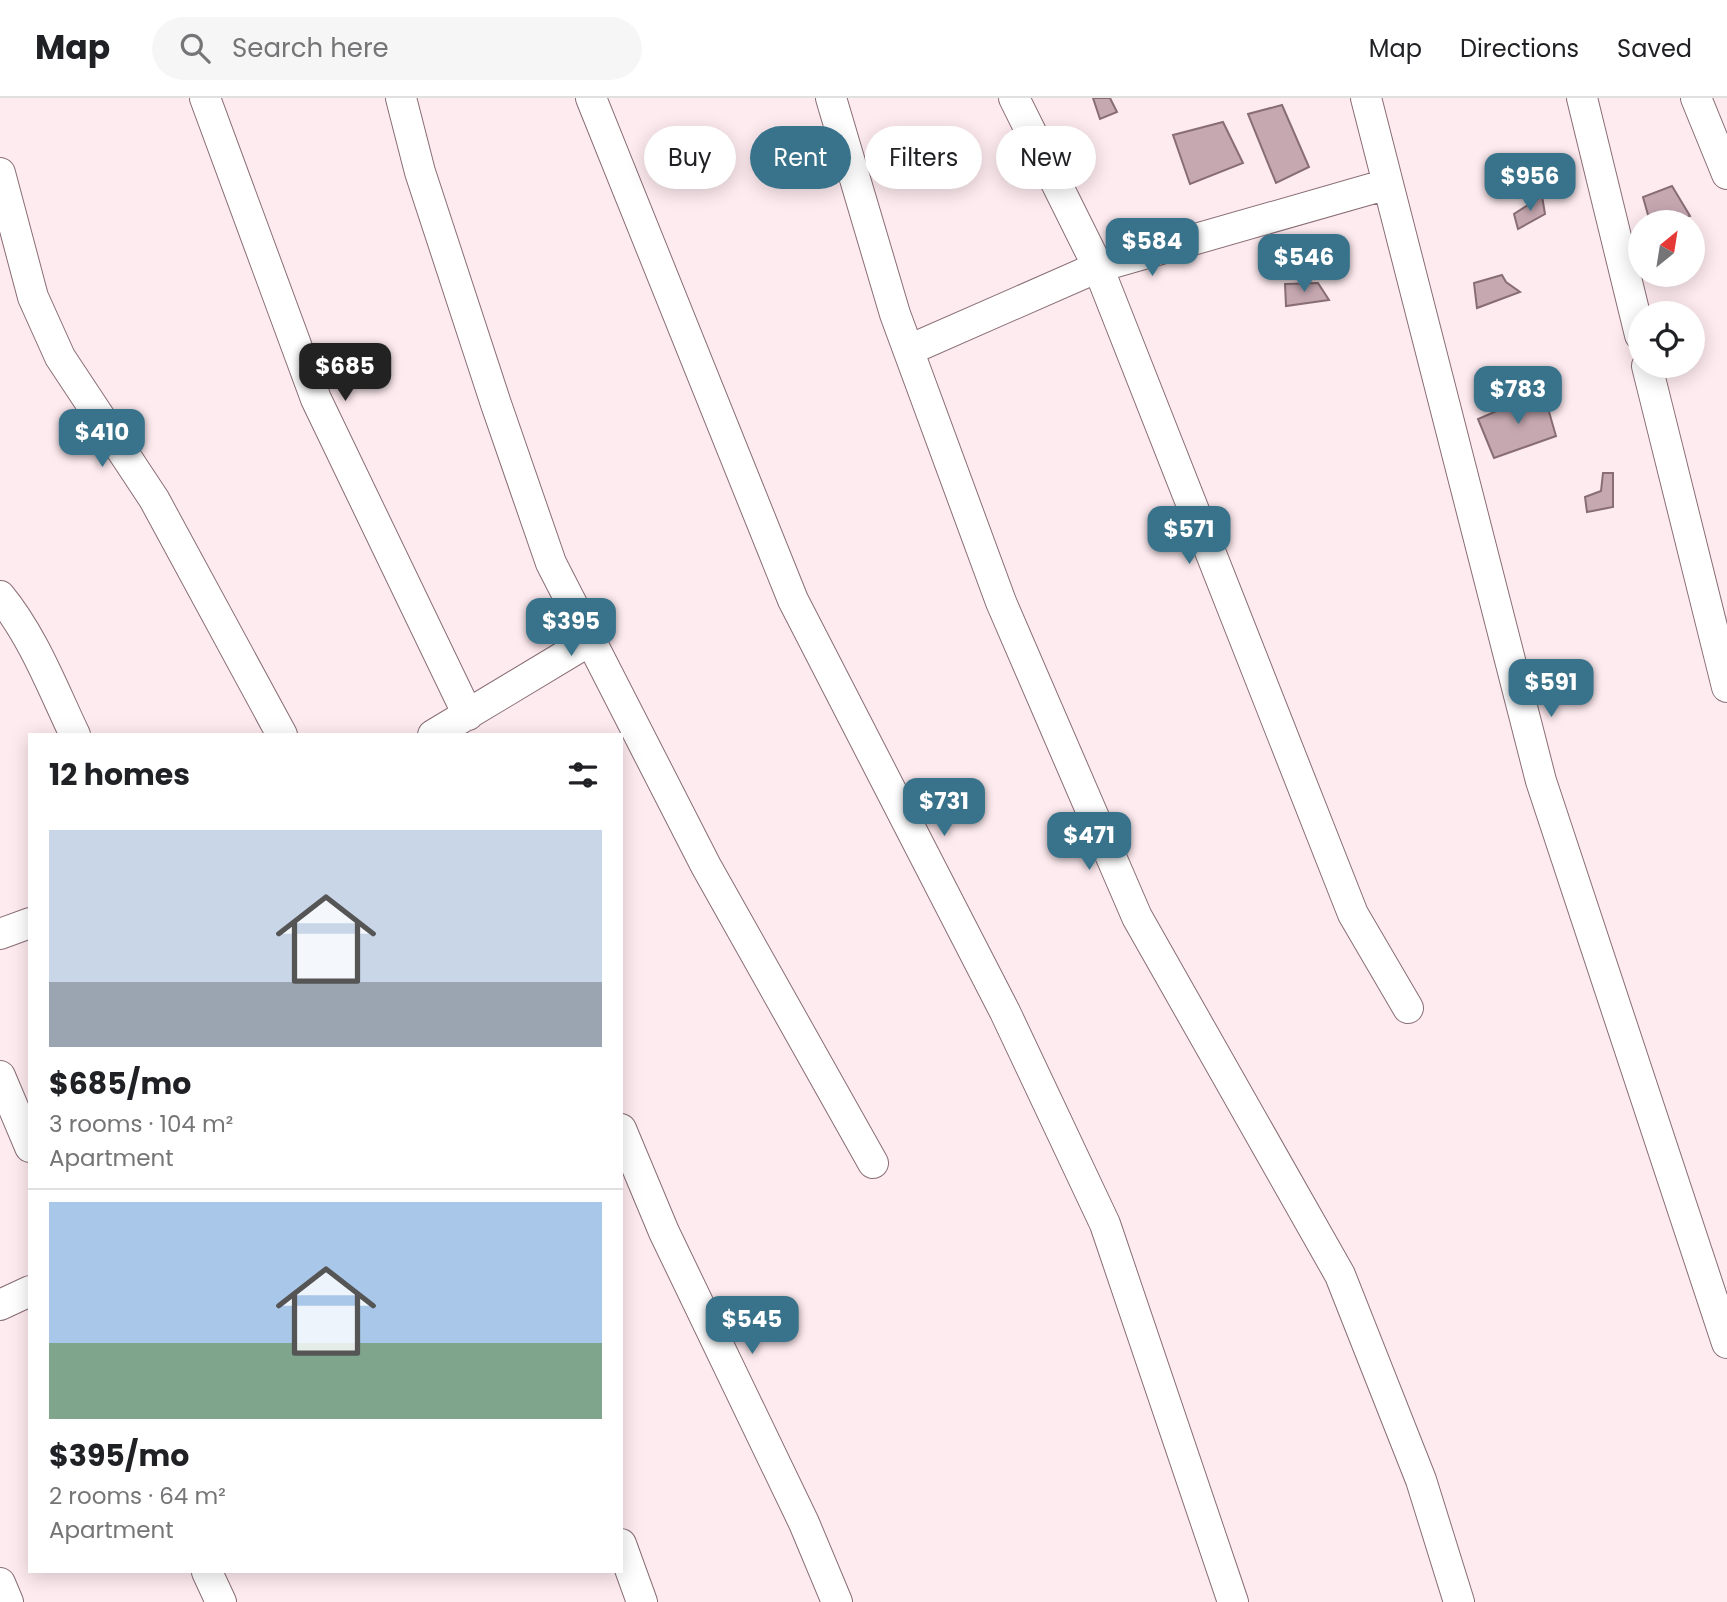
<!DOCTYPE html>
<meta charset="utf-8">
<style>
body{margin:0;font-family:Poppins,sans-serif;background:#f6f6f6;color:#202124;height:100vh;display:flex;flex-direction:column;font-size:26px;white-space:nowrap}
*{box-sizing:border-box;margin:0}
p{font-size:23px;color:#757577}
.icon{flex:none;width:38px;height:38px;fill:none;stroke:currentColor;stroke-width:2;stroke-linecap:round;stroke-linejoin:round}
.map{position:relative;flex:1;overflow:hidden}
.sheet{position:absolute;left:28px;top:635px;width:595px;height:840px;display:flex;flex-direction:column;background:#fff;border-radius:0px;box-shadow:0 4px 18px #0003}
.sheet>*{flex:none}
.banner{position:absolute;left:644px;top:28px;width:665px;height:63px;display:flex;gap:14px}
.needle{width:46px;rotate:30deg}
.tools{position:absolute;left:1628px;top:112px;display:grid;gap:14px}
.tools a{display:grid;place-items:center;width:77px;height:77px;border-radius:50%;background:#fff;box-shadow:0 4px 18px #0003;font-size:35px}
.price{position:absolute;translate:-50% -60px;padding:0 16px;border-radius:14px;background:#38738b;color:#fff;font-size:23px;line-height:46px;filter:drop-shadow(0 2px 4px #0008)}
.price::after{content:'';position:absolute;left:50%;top:42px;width:21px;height:16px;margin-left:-10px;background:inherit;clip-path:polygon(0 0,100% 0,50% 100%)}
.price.active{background:#222;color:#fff}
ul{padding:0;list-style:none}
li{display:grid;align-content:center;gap:14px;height:371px;padding:0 21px}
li+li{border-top:2px solid #e0e0e0}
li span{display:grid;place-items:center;height:217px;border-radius:0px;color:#555}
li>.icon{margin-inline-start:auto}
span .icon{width:126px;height:126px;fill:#fffc;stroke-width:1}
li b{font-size:30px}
h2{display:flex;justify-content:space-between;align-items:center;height:84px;padding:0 21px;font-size:30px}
.chip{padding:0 24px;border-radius:32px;background:#fff;box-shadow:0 4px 18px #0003;font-size:24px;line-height:63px}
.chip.active{background:#38738b;color:#fff}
header{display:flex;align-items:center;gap:42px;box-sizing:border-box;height:98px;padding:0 35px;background:#fff;border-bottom:2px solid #e0e0e0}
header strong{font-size:33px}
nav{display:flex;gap:38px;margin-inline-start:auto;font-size:24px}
.search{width:490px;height:63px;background:#f6f6f6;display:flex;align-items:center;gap:18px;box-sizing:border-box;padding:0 24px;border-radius:38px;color:#757577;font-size:26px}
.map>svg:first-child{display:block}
.building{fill:#c6a8b1;stroke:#886d75;stroke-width:2}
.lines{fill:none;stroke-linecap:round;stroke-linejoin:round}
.minor-casing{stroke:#896d75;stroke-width:32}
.minor{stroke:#fff;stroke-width:30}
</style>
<header>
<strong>Map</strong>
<div class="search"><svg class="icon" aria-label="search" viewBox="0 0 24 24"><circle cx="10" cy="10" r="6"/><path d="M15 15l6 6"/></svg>Search here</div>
<nav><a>Map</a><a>Directions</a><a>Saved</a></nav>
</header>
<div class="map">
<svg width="1727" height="1504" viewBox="0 0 1727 1504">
<rect width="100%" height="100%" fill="#feebf0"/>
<path class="building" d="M 1093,0 L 1110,0 L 1117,14 L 1100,21 Z
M 1282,7 L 1309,69 L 1276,85 L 1248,16 Z
M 1223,24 L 1243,65 L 1190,86 L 1173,37 Z
M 1521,62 L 1527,74 L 1512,83 L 1508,69 Z
M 1672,88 L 1690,118 L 1672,124 L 1650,124 L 1643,99 Z
M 1542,98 L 1545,116 L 1518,131 L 1514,116 Z
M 1502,177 L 1506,184 L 1520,194 L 1477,210 L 1474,185 Z
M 1318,185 L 1329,202 L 1286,208 L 1285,186 Z
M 1543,293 L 1556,338 L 1494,360 L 1478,321 Z
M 1603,375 L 1613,375 L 1613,409 L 1587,414 L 1585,399 L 1601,393 Z"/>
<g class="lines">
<g class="minor-casing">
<path id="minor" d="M 205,0 L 316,301 L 468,617
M 401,0 L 420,74 L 496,306 L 551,465 L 706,768 L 873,1065
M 591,0 L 793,502 L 1005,914 L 1105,1126 L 1233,1504
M 831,0 L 895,216 L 1001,504 L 1137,819 L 1340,1177 L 1421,1382 L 1459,1504
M 1014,0 L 1098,169 L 1353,816 L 1408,910
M 1366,0 L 1541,683 L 1727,1245
M 1582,0 L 1640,237
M 1696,0 L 1727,76
M 0,75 L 33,199 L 60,259 L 154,401 L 282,637
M 909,252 L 1098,169 L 1388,86
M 1647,268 L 1727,589
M 0,498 C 33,538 53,591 75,637
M 433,637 L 591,542
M 0,836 L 30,825
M 0,978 L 30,1049
M 621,1031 L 664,1134 L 804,1425 L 837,1504
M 0,1207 L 30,1193
M 621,1446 L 642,1504
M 207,1474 L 221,1504
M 0,1485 L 8,1504"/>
</g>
<use href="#minor" class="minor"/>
</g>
</svg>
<div class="tools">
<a><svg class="needle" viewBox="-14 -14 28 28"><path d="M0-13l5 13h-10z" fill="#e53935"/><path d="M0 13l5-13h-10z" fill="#757577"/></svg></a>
<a><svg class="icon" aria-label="locate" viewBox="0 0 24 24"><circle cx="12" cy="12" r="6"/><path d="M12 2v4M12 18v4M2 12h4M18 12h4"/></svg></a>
</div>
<b class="price" style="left:1530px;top:115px">$956</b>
<b class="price" style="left:1152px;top:180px">$584</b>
<b class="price" style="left:1304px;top:196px">$546</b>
<b class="price active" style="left:345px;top:305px">$685</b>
<b class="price" style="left:1518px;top:328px">$783</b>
<b class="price" style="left:102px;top:371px">$410</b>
<b class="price" style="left:1189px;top:468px">$571</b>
<b class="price" style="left:571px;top:560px">$395</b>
<b class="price" style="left:1551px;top:621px">$591</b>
<b class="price" style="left:944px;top:740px">$731</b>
<b class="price" style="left:1089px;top:774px">$471</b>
<b class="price" style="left:752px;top:1258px">$545</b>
<div class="banner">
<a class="chip">Buy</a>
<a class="chip active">Rent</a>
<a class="chip">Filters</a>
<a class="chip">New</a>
</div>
<section class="sheet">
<h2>12 homes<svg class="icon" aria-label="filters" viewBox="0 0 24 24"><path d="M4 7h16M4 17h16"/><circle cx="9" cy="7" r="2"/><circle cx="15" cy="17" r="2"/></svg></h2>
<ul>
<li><span style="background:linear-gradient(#c9d6e8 70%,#9aa5b1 0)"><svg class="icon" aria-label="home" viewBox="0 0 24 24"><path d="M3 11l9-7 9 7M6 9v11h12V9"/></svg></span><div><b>$685/mo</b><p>3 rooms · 104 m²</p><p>Apartment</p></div></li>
<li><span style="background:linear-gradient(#a9c7e8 65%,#7fa58c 0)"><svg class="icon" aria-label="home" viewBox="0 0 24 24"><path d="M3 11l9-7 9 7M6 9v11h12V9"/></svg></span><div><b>$395/mo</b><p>2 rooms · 64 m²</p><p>Apartment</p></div></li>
</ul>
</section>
</div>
